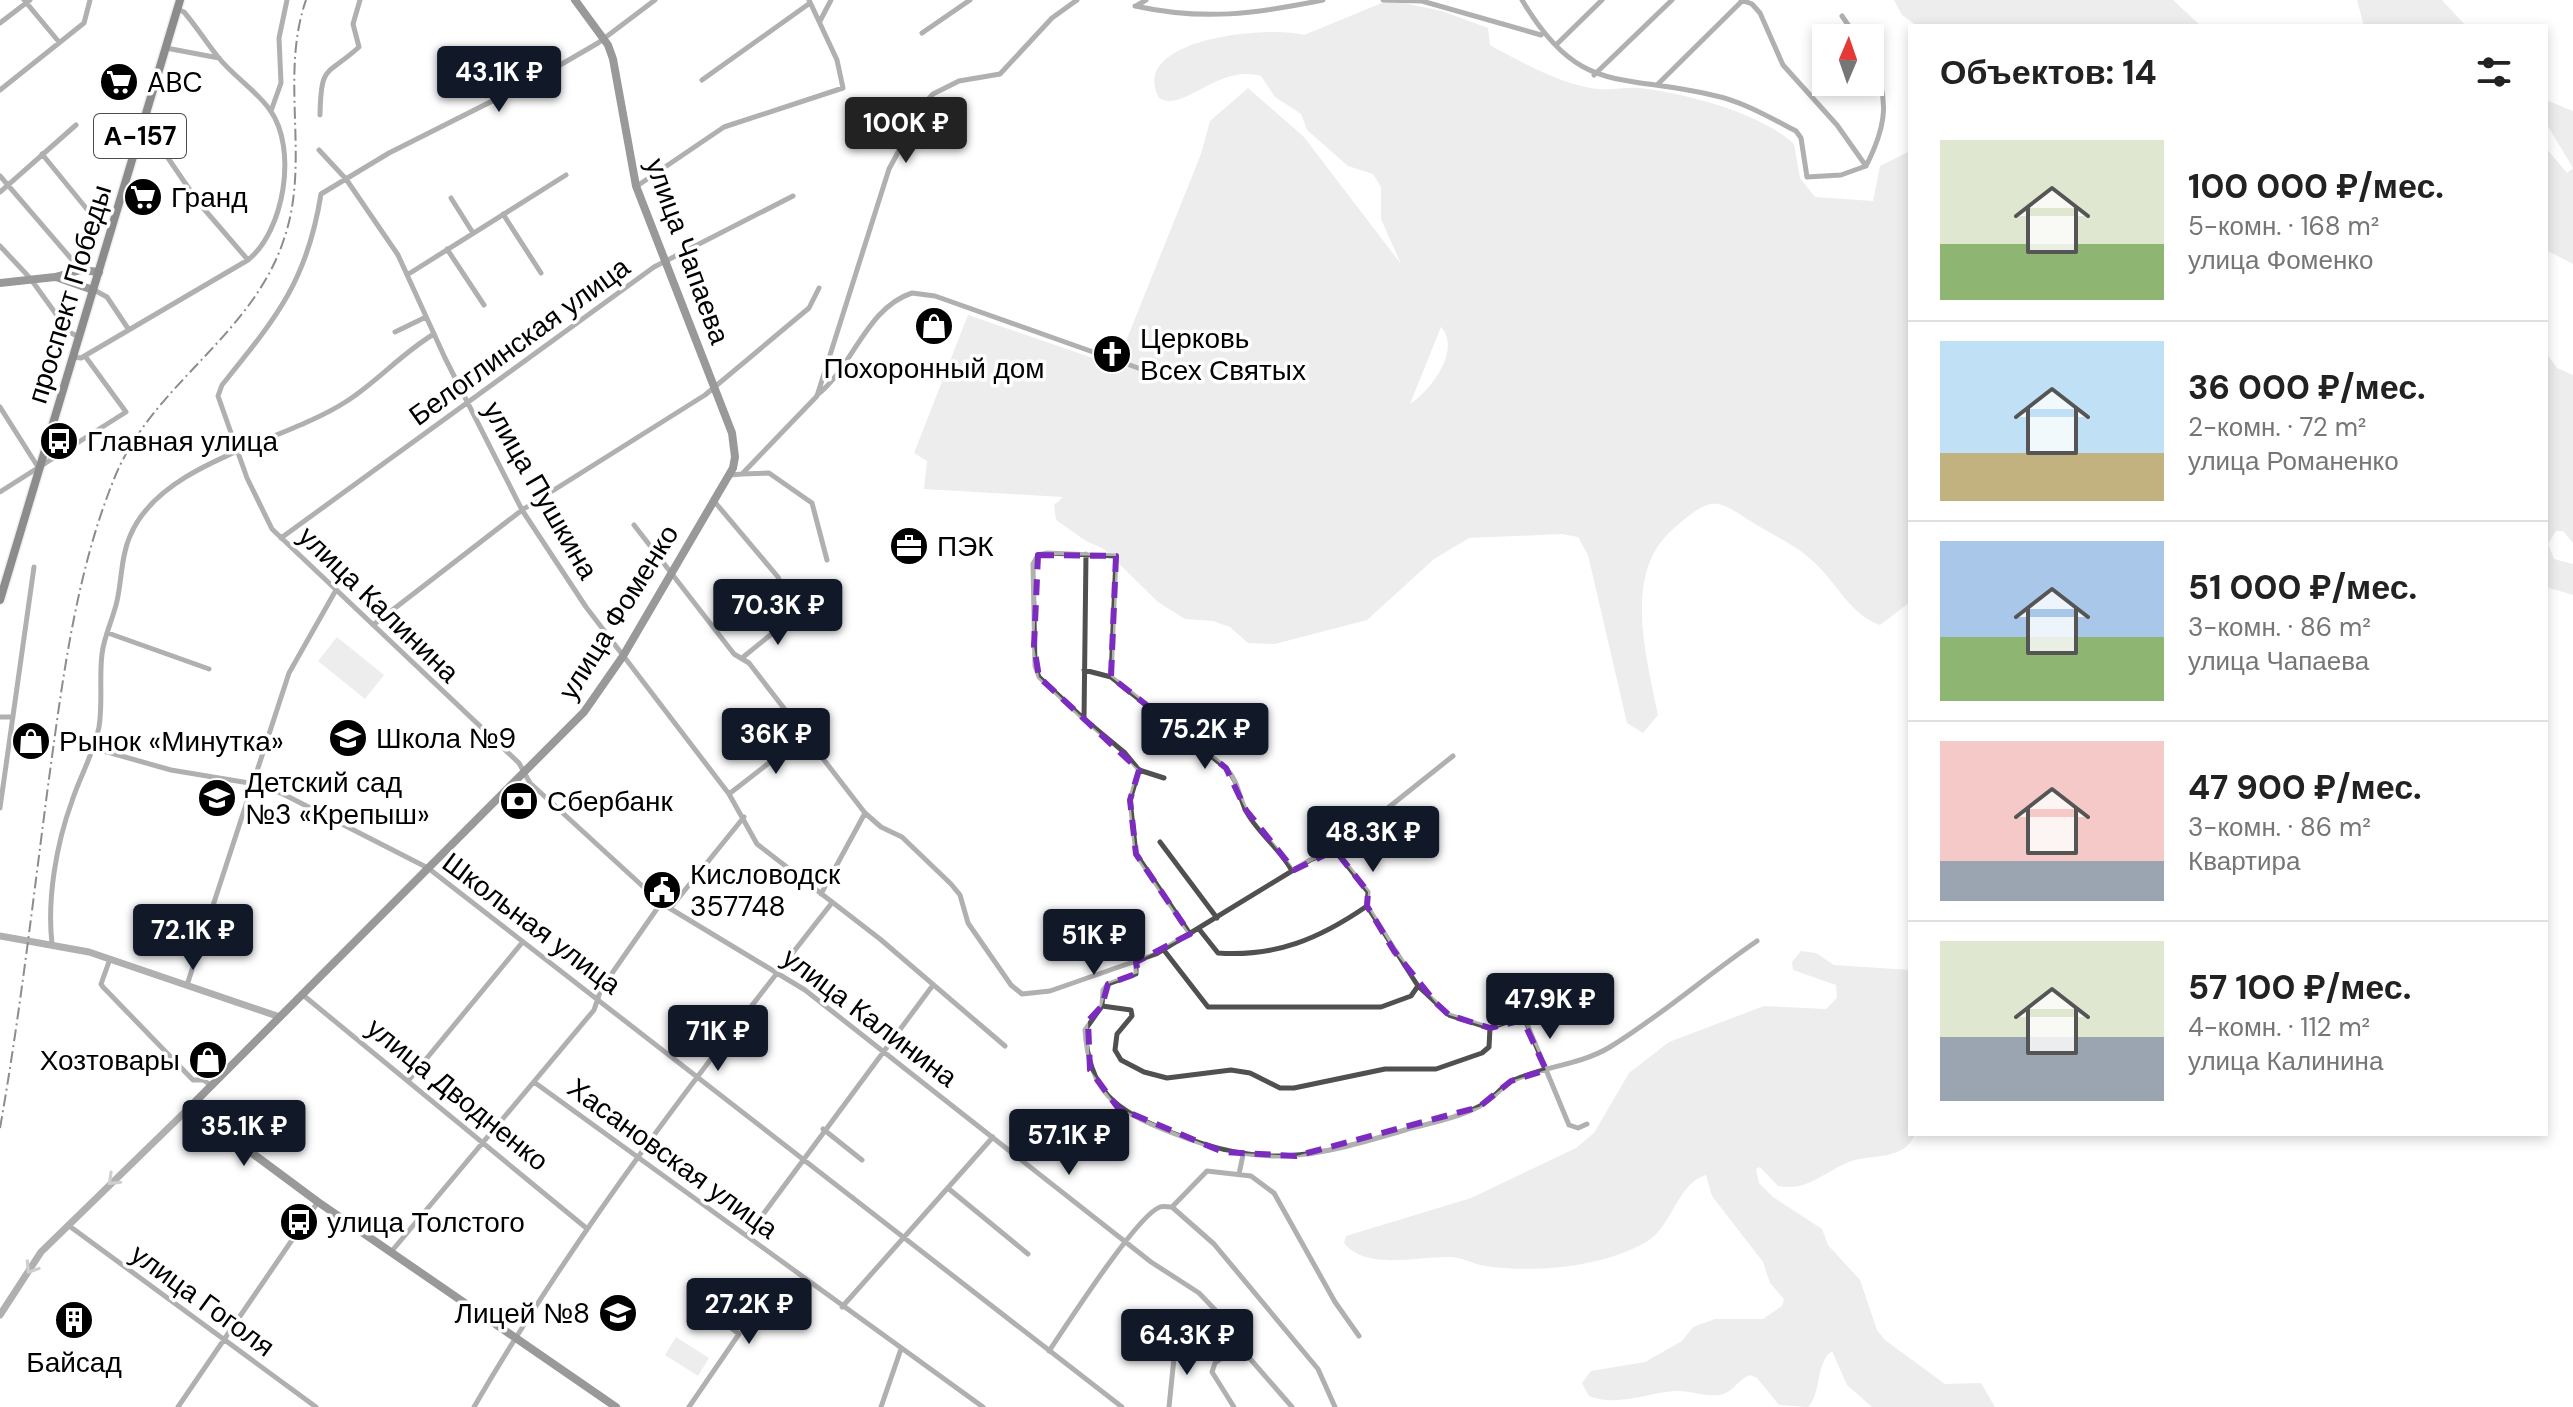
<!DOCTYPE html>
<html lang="ru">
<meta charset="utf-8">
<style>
body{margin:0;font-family:"DM Sans",sans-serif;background:#f6f6f6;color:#222;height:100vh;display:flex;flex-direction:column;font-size:30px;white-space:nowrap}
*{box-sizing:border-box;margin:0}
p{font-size:26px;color:#767676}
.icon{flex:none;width:44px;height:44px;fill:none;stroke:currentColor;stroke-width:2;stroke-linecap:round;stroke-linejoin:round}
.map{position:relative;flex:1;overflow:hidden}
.drawer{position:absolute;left:1908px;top:24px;width:640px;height:1112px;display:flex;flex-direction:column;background:#fff;border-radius:0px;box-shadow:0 4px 12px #0003}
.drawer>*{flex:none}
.needle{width:52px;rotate:2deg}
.buttons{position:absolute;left:1812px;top:24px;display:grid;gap:16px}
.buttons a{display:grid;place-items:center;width:72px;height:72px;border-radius:0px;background:#fff;box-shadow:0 4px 12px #0003;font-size:40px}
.price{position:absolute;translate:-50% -68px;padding:0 18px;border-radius:8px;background:#111827;color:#fff;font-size:26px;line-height:52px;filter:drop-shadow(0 2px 4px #0008)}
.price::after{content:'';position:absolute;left:50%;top:48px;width:24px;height:18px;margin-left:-12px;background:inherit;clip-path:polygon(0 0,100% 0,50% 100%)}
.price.active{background:#222;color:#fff}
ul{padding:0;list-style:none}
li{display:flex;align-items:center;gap:24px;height:200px;padding:0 32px}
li+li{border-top:2px solid #e0e0e0}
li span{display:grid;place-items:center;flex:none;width:224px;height:160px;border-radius:0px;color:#555}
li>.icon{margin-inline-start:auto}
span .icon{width:96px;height:96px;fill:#fffc;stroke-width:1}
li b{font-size:34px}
h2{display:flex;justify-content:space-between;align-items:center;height:96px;padding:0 32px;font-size:34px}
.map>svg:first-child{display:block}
.green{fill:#d7d7d7;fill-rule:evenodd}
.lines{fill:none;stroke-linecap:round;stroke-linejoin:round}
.primary-casing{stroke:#dbdbdb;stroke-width:11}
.minor{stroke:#505050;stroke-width:5}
.tertiary{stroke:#505050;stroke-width:7}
.secondary{stroke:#1d1d1d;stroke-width:8}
.primary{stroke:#000;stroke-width:8}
.rail{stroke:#000;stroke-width:2;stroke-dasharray:12 4 2 4;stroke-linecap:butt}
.oneway{stroke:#969696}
.marked{fill:none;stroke:#7b2cbf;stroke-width:6;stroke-dasharray:16 10;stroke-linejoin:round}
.labels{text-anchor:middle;stroke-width:7;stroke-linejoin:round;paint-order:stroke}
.shield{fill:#fff;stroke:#4c4c4c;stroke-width:2}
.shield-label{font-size:26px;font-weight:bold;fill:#000}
.poi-label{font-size:28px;fill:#000;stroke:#fff;text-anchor:start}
.street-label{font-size:28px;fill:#000;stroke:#fff}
</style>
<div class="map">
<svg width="2573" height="1407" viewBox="0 0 2573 1407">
<rect width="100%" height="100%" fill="#fff"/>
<path class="green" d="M 1389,0 L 1442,11 L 1488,28 L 1490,45 C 1521,62 1562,85 1598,89 C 1611,90 1626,87 1640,88 C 1685,93 1761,113 1794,144 L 1800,178 L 1815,197 L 1873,201 L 1880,166 L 1910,151 L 1910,602 L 1880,625 C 1852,616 1837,584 1816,564 C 1799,547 1780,539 1760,527 C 1716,500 1716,491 1672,530 C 1622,574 1647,659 1658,715 L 1643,733 L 1627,723 L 1588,555 L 1578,537 L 1562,534 L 1469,538 L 1434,559 L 1367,620 L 1275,644 L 1248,643 L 1230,627 L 1213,621 L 1185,619 L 1158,602 L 1104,549 L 1086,541 L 1056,520 L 1054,505 L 1063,497 L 924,489 L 927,461 L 914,453 L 968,315 L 1116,366 L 1201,154 L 1210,121 L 1248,88 L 1304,137 L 1401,264 L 1381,219 L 1381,187 L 1373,174 L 1348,166 L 1307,130 L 1301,114 L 1275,97 L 1261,76 C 1216,64 1185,113 1159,98 C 1127,38 1270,25 1304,35 ZM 1441,327 C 1462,350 1430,391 1410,404 Z
M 1894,0 L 2173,0 L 2201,26 L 1917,26 L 1902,15 Z
M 2357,0 L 2442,0 L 2466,26 L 2364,26 Z
M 2546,100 L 2573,111 L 2573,264 L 2546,250 L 2546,148 L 2567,173 L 2573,168 L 2546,123 Z
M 2546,353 L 2557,368 L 2573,375 L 2573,543 L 2563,531 L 2556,531 L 2548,544 L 2554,559 L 2573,564 L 2573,595 L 2546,587 Z
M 337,637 L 384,675 L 365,699 L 318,661 Z
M 1801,951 L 1816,953 L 1834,965 L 1910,970 L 1910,1134 L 1915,1134 C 1904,1162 1872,1153 1849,1162 C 1824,1172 1807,1192 1778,1186 L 1760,1167 L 1756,1169 L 1759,1183 L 1773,1197 L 1822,1229 L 1828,1245 L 1860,1280 L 1877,1330 L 1885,1340 L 1945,1384 L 1981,1383 L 1995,1407 L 1872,1407 L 1847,1385 L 1832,1351 C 1815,1363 1822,1393 1808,1407 L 1779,1405 L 1757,1378 L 1750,1375 C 1737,1380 1733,1393 1719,1395 C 1705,1397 1690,1390 1675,1391 C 1647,1393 1616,1407 1589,1396 L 1582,1383 L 1591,1371 L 1645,1362 L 1682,1341 L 1693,1327 L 1715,1319 L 1763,1319 L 1782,1306 L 1784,1299 L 1770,1283 L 1763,1262 L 1712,1196 L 1706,1175 C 1677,1183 1672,1228 1646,1242 C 1600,1268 1536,1273 1485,1266 C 1472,1264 1463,1257 1449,1257 C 1419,1256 1366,1271 1344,1243 L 1346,1236 L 1471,1198 L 1576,1148 L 1594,1133 L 1629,1073 L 1669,1042 L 1764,1006 L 1826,1009 L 1837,998 L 1836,985 L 1793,970 L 1792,962 Z
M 676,1337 L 709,1358 L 698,1376 L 665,1355 Z"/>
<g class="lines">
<g class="primary-casing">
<path id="primary" d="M 0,600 L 180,0"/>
</g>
<path class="minor" d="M 24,0 L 59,42
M 655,0 L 598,43 L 536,79 L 389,153 L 321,194 C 307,282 276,318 222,385 L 218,396 L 247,478 L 272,529 L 519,763 L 530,783 L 661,903 L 805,990 L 1151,1262 L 1199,1293 L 1221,1316 L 1239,1346 L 1292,1407
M 1383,0 L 1422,1 L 1541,35
M 1522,0 C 1579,96 1618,73 1712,95 C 1742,101 1769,117 1796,131 L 1801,138 L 1807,177 L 1841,175 L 1866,166 C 1886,127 1891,98 1870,58
M 1741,0 L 1752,4 L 1760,13 L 1783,65 L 1837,125 L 1866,166
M 1135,6 C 1204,21 1254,14 1323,0
M 1136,6 L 1146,0
M 1842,16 L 1857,38
M 820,21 L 831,0
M 0,23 L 30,0
M 922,33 L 970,0
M 1557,44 L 1602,0
M 166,48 L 219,58
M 1594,75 L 1672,0
M 702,80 L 810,3
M 1657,85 L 1742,1
M 0,90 L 84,23 L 90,0
M 271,111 L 281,83 L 279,38 L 287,0
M 320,115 C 321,63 326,77 359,47 L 353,24 L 360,0
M 139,138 L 166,155 L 198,202 L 248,260
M 319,150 L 346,179 L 398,255 L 445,358 L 522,510 L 586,607 L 729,794 L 757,844 L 880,939 L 1005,1046
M 42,154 L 99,224
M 0,176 L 80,269
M 637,186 L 724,127 L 843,88 L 837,60 L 809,0
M 0,192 L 76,125
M 451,198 L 473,233
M 503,214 L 541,273
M 0,246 L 30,278 L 69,332 L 79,337
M 447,249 L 484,305
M 407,275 L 566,175
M 94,290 L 107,297 L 129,330
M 395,332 L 426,317
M 73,357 L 81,358 L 248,260 C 284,231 298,149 270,110 C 256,90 233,76 218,57 C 206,42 196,26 184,12 L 177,9
M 817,395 C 853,367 866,308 912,293 L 935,296 L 1141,369
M 0,407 L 38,467
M 742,474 L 769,473 L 812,503 L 827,560
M 730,475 L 742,474 L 817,396 L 889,169 L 924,104 L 933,94 L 959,81 L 1000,74 L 1052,18 L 1077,0
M 0,492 L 126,412 L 85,356
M 714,501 L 778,577 L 795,615 L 742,658
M 634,525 L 734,654 L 749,663 L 865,813 L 881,827 L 902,837 L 951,884 L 960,895 L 968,923 L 1011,985 L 1022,994 L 1050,991 L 1156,954 L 1310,860 L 1335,850 L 1453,756
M 281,538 L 654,267 L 793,196
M 1086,554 L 1084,719 L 1039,677 L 1035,666 L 1033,564 L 1038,555 L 1047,553 L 1116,556 L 1111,677
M 373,625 L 522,510 L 705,395 L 809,308 L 819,288
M 108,633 L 209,669
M 1084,670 L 1111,677 L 1226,768 C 1238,781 1238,793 1245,809 C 1256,832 1280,848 1292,871
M 0,717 L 13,717
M 1084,719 L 1125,753 L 1139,770 L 1164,778
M 93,748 L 171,770 L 255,784 L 283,794 L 428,868 L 1122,1407
M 1139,770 L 1130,800 L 1136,854 L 1190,934
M 729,794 L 805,735
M 0,808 L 34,567
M 1160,842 L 1217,918
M 1335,850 L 1368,892 L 1367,906 L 1418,986 L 1449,1015 L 1490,1028
M 821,894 L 865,813
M 672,906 L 744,817
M 1199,929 L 1218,953 C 1276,957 1319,939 1367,906
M 52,944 C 47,899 56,845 72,801 C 80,776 94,753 99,727 C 103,703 99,678 102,654 C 104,636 113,619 117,601 C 122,579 121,556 130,536 C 161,461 283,443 347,401 C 378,381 402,353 434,334
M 1163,949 L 1208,1007 L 1381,1007 L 1411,996 L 1418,986
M 110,959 L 101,984 L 103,987 L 193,1080 L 203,1080 L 211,1085
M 1136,962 L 1136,974 L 1108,984 L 1103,990 L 1102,1006 L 1085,1030 C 1089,1092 1115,1110 1170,1132 C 1265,1170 1310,1158 1405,1130 C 1429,1123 1458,1118 1480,1106 C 1493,1100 1501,1086 1514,1080 C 1545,1066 1580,1065 1610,1047 C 1662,1015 1707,975 1757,941
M 187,985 L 289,673 L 336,590
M 303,995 L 585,1227
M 1102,1006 L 1131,1010 L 1132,1016 L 1117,1034 L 1115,1050 L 1121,1060 L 1144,1072 L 1167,1078 L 1231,1070 L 1250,1073 L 1280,1088 L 1294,1088 L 1385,1069 L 1436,1069 L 1482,1053 L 1489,1047 L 1490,1028 L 1519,1018 L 1527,1024 L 1569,1125 L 1578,1128 L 1587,1124
M 408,1081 L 521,944
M 534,1082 L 983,1407
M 823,1129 L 862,1160
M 1239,1174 L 1243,1155
M 949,1189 L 1028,1254
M 1172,1207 L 1207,1171 L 1251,1176 L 1274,1193 L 1335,1302 L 1359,1336
M 1172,1207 L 1214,1244 L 1318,1369 L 1335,1407
M 68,1225 L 316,1407
M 747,1236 L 933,985
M 391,1252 L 594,1010 L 601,989 L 661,903
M 842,1307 L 993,1137
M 1049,1351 C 1066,1326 1137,1215 1160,1207 C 1163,1206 1168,1207 1172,1207
M 178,1407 L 318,1202
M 474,1407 C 578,1228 703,1067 831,904
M 689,1407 L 739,1334 L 693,1299
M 881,1407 L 901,1349
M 1169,1407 L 1174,1358 L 1170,1341
M 1234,1407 L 1212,1372 L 1215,1363 L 1239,1346"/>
<path class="tertiary" d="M 0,936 L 89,952 L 280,1017
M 0,1315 L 41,1252 L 190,1107"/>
<path class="secondary" d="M 575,0 L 608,45 L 613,59 L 636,186 L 732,433 L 735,457 L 733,468 L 623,656 L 584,712 L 190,1107 L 318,1202 L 616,1407
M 56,277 L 93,290
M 0,283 L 55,277 L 81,270 L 99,272"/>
<use href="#primary" class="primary"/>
<path class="rail" d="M 0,1128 C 20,1015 33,900 48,786 C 62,684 75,575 114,479 C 152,384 252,337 284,239 C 311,161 279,78 306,0"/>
</g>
<defs><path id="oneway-chevron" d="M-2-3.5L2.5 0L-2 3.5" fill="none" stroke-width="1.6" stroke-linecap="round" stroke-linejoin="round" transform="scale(2)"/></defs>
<g class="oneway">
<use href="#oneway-chevron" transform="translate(113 1180) rotate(136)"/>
<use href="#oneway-chevron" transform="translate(31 1268) rotate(123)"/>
</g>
<path d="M0 0H2573V1407H0ZM 1038,555 L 1116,556 L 1111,677 L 1226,768 L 1246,810 L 1294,870 L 1335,850 L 1368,892 L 1367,906 L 1394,951 L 1436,1003 L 1449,1015 L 1490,1028 L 1523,1020 L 1546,1070 L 1511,1081 L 1479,1107 L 1296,1156 L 1223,1152 L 1118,1108 L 1090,1070 L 1088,1021 L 1102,1006 L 1108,984 L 1138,973 L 1136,962 L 1190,934 L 1136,854 L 1130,800 L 1139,770 L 1039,677 L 1034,646 Z" fill="#fff" fill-opacity=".55" fill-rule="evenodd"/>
<path class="marked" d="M 1038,555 L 1116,556 L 1111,677 L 1226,768 L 1246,810 L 1294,870 L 1335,850 L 1368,892 L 1367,906 L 1394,951 L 1436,1003 L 1449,1015 L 1490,1028 L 1523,1020 L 1546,1070 L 1511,1081 L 1479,1107 L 1296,1156 L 1223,1152 L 1118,1108 L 1090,1070 L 1088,1021 L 1102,1006 L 1108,984 L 1138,973 L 1136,962 L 1190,934 L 1136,854 L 1130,800 L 1139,770 L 1039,677 L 1034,646 Z"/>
<defs>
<g id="supermarket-disc" transform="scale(2)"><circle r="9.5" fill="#000" stroke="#fff"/><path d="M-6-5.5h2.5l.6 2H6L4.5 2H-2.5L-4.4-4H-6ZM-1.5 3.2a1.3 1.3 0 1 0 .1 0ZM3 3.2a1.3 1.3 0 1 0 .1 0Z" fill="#fff"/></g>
<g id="shop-disc" transform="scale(2)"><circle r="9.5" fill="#000" stroke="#fff"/><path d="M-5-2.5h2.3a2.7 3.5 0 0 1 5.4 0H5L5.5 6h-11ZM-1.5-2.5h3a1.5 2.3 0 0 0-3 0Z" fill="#fff"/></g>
<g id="church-disc" transform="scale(2)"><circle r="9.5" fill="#000" stroke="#fff"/><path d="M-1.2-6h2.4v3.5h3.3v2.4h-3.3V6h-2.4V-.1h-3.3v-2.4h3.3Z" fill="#fff"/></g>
<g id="bus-disc" transform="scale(2)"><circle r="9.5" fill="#000" stroke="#fff"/><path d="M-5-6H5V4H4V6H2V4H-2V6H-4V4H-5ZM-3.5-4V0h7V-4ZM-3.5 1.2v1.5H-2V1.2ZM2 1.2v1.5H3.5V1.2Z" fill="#fff"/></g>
<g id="office-disc" transform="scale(2)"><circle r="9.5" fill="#000" stroke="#fff"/><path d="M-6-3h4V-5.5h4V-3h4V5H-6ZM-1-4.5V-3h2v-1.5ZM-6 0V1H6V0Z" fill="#fff"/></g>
<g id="school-disc" transform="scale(2)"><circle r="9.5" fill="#000" stroke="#fff"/><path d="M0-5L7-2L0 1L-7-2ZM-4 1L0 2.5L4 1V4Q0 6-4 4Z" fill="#fff"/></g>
<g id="bank-disc" transform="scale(2)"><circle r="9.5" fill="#000" stroke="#fff"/><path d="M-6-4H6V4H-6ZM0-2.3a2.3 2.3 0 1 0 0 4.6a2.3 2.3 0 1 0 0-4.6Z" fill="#fff"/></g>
<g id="civic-disc" transform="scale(2)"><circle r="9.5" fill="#000" stroke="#fff"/><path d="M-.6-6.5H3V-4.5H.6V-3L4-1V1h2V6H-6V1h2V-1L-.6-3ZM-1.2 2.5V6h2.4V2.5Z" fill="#fff"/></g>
<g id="building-disc" transform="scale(2)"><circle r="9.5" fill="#000" stroke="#fff"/><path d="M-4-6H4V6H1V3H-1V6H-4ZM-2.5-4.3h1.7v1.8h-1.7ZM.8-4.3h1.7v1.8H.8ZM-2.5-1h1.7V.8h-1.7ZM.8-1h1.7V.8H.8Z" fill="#fff"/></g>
</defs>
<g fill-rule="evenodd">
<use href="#supermarket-disc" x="119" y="82"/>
<use href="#supermarket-disc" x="143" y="197"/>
<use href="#shop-disc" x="934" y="326"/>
<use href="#church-disc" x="1112" y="354"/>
<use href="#bus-disc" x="59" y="441"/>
<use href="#office-disc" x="909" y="546"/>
<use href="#school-disc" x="348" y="738"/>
<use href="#shop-disc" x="31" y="741"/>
<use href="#school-disc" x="217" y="798"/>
<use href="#bank-disc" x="519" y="801"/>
<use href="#civic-disc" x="662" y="890"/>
<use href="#shop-disc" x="208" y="1060"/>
<use href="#bus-disc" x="299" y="1222"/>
<use href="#school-disc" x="618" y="1313"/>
<use href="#building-disc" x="74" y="1320"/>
</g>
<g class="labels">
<rect class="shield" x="94" y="114" width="92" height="44" rx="6"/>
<g class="shield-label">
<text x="140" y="145">А-157</text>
</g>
<g class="poi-label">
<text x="147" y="92">ABC</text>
<text x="171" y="207">Гранд</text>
<text x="1140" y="348">Церковь<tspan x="1140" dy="32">Всех Святых</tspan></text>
<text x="934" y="378" text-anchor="middle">Похоронный дом</text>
<text x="87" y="451">Главная улица</text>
<text x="937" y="556">ПЭК</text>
<text x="376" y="748">Школа №9</text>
<text x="59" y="751">Рынок «Минутка»</text>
<text x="245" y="792">Детский сад<tspan x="245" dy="32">№3 «Крепыш»</tspan></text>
<text x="547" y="811">Сбербанк</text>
<text x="690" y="884">Кисловодск<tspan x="690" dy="32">357748</tspan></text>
<text x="180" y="1070" text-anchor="end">Хозтовары</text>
<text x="327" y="1232">улица Толстого</text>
<text x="590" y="1323" text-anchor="end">Лицей №8</text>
<text x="74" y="1372" text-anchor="middle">Байсад</text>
</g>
<g class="street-label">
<text transform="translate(688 251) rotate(70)" y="10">улица Чапаева</text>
<text transform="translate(69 294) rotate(-73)" y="10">проспект Победы</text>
<text transform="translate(519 341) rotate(-36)" y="10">Белоглинская улица</text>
<text transform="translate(541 490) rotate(60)" y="10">улица Пушкина</text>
<text transform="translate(379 604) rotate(44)" y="10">улица Калинина</text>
<text transform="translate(618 612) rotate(-58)" y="10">улица Фоменко</text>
<text transform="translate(532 923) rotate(37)" y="10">Школьная улица</text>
<text transform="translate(870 1017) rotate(37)" y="10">улица Калинина</text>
<text transform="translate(458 1094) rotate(39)" y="10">улица Дводненко</text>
<text transform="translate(673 1158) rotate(36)" y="10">Хасановская улица</text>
<text transform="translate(203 1300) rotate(36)" y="10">улица Гоголя</text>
</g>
</g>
</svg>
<div class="buttons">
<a><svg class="needle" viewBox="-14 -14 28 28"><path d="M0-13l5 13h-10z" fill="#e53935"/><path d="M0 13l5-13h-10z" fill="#767676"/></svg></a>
</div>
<b class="price" style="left:499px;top:114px">43.1K ₽</b>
<b class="price active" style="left:906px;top:165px">100K ₽</b>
<b class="price" style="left:778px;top:647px">70.3K ₽</b>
<b class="price" style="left:1205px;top:771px">75.2K ₽</b>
<b class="price" style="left:776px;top:776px">36K ₽</b>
<b class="price" style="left:1373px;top:874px">48.3K ₽</b>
<b class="price" style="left:193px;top:972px">72.1K ₽</b>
<b class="price" style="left:1094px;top:977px">51K ₽</b>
<b class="price" style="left:1550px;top:1041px">47.9K ₽</b>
<b class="price" style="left:718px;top:1073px">71K ₽</b>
<b class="price" style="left:244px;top:1168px">35.1K ₽</b>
<b class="price" style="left:1069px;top:1177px">57.1K ₽</b>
<b class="price" style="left:749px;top:1346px">27.2K ₽</b>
<b class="price" style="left:1187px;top:1377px">64.3K ₽</b>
<section class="drawer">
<h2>Объектов: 14<svg class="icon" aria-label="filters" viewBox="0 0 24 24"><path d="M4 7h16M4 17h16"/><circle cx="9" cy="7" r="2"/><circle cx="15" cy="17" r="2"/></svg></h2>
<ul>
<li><span style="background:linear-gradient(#dfe7d0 65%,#8fb573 0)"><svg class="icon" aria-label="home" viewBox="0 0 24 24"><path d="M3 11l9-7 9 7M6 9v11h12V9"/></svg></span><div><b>100 000 ₽/мес.</b><p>5-комн. · 168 m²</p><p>улица Фоменко</p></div></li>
<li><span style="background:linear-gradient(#bfe0f5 70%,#c2b280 0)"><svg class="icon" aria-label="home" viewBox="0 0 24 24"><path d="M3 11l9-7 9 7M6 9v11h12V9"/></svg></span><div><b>36 000 ₽/мес.</b><p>2-комн. · 72 m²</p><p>улица Романенко</p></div></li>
<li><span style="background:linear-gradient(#a9c7e8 60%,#8fb573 0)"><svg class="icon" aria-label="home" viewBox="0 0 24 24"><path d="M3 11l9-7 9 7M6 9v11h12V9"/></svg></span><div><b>51 000 ₽/мес.</b><p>3-комн. · 86 m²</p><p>улица Чапаева</p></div></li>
<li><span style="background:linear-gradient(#f6c9c9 75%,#9aa5b1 0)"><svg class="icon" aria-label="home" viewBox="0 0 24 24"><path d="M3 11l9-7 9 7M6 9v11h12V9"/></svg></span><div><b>47 900 ₽/мес.</b><p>3-комн. · 86 m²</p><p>Квартира</p></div></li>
<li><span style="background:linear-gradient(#dfe7d0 60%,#9aa5b1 0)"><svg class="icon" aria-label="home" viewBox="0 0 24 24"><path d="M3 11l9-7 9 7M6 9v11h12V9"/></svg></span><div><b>57 100 ₽/мес.</b><p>4-комн. · 112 m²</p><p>улица Калинина</p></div></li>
</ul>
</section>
</div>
